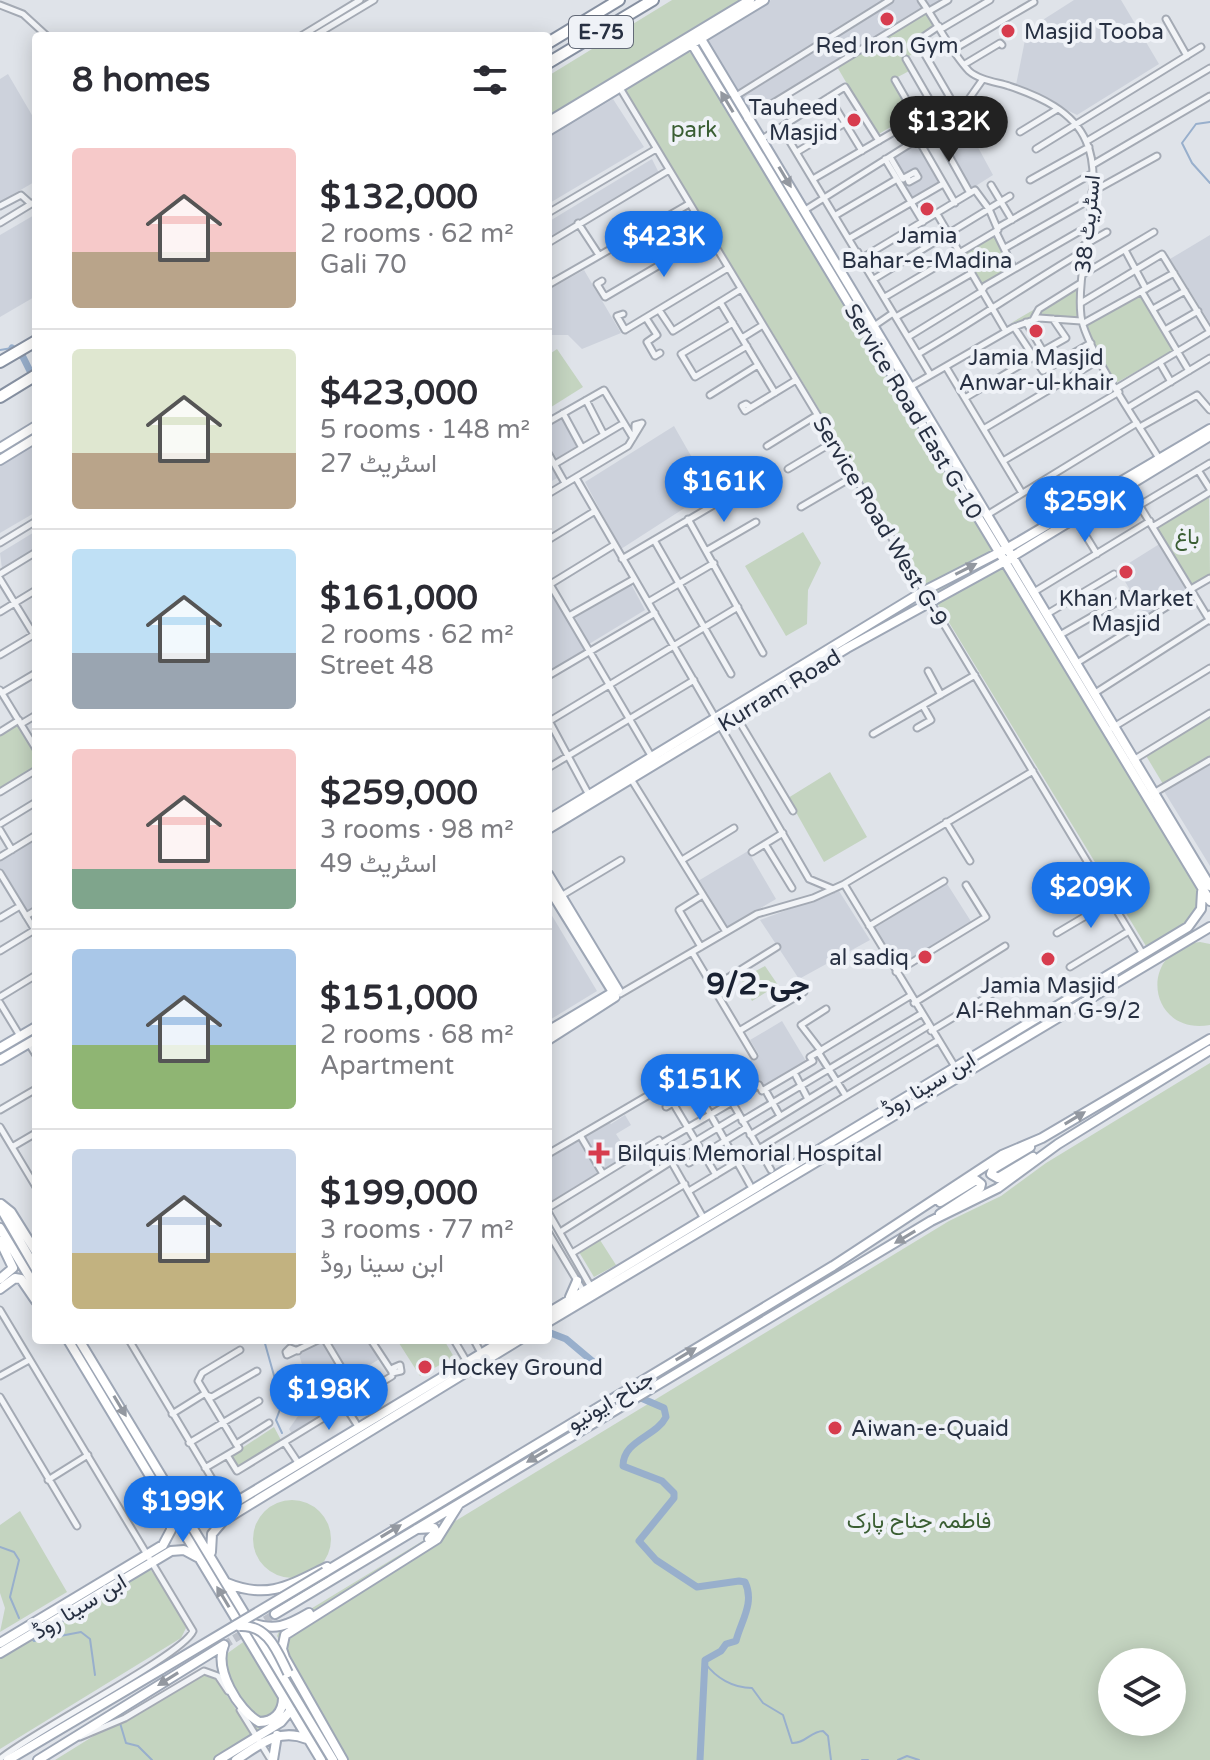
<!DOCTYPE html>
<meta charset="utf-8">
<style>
body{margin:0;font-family:"Varela Round",Vazirmatn,sans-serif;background:#f2f2f3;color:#2b2b33;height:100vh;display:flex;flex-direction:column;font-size:30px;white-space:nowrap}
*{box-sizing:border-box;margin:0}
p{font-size:26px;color:#7c7c81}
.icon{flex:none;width:44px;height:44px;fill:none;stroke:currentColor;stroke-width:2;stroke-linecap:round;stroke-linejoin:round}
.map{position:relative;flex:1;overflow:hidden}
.panel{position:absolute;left:32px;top:32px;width:520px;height:1312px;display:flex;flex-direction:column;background:#fff;border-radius:8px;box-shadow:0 4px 20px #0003}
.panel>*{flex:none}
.tools{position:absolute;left:1098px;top:1648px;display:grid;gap:16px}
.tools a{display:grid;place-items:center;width:88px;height:88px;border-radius:50%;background:#fff;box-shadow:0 4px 20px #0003;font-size:40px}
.price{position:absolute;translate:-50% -68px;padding:0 18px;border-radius:28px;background:#1a73e8;color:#fff;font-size:26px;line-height:52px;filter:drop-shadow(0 2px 4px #0008)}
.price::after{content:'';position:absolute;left:50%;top:48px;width:24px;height:18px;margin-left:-12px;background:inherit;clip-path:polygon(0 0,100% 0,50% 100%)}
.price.current{background:#222;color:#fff}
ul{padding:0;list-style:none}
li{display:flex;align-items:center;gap:24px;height:200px;padding:0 40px}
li+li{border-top:2px solid #e1e1e2}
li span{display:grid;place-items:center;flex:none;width:224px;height:160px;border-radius:8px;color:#555}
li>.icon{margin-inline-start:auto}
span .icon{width:96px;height:96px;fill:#fffc;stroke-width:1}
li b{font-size:34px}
h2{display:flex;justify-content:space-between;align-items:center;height:96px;padding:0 40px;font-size:34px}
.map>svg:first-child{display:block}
.built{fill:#cdd2dc}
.green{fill:#c4d4c0;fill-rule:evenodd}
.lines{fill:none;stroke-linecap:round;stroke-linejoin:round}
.stream{stroke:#98afcc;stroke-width:2}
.river{stroke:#98afcc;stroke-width:7}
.major-tunnel{stroke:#babfc8;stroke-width:8;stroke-dasharray:8 4;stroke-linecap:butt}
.minor-casing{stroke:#a4aab4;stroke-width:9}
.major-casing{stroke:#9ea7b6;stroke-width:12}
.highway-casing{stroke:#8690a1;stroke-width:14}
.minor{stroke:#f2f4f7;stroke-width:5}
.major{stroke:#fff;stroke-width:8}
.highway{stroke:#fff;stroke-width:10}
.major-bridge-casing{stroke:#9ea7b6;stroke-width:12;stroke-linecap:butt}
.major-bridge{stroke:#fff;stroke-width:8}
.oneway{fill:#9398a0}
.poi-dot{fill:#d73c4e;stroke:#eff2f7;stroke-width:3}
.labels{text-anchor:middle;stroke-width:8;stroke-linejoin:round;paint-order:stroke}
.shield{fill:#eff2f7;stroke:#636a78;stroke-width:2}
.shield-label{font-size:20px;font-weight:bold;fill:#273042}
.poi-label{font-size:22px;fill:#273042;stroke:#eff2f7}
.park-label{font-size:22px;fill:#3a5e33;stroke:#eff2f7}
.street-label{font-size:22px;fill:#273042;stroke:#eff2f7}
.district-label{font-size:30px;font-weight:bold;fill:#192132;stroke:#eff2f7}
</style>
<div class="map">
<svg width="1210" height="1760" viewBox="0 0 1210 1760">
<rect width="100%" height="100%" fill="#dfe3e9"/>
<path class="built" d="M 771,0 L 941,0 L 748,114 L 705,40 Z
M 1074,0 L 1121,0 L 1159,64 L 1077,115 L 1016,85 L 1027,30 Z
M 8,74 L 36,122 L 36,181 L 0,202 L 0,79 Z
M 613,99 L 644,147 L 548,204 L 548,138 Z
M 960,114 L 993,175 L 971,189 L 936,129 Z
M 917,139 L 941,181 L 910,198 L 886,157 Z
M 652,159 L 659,173 L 548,240 L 548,222 Z
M 36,214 L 36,296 L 0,317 L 0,235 Z
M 1210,235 L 1210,323 L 1170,259 Z
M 584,270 L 621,333 L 582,349 L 568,335 L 548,335 L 548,290 Z
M 560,416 L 577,446 L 552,463 L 559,477 L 548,483 L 548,424 Z
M 674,426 L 711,491 L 621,549 L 585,482 Z
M 36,444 L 36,512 L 0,533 L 0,465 Z
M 36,531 L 36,549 L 2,569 L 0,553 Z
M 1161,543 L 1189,591 L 1147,618 L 1118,570 Z
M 630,582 L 645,610 L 589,644 L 575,617 Z
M 550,589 L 587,650 L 548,673 L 548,590 Z
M 1210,760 L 1210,866 L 1162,788 Z
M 36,836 L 36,909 L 26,914 L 0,871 L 0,858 Z
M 748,851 L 776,899 L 727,928 L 698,881 Z
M 944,879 L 972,923 L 897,970 L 869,924 Z
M 839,891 L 870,940 L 799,979 L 760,920 Z
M 548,909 L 597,991 L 548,1021 Z
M 782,1021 L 806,1061 L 762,1087 L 747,1062 L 759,1055 L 750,1040 Z
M 625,1115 L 631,1125 L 616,1134 L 630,1156 L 605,1170 L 584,1135 L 608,1120 L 611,1124 Z
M 580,1140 L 600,1174 L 549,1205 L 548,1159 Z
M 322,1340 L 356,1396 L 292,1434 L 289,1429 L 298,1416 L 297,1401 L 304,1372 L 299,1354 Z
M 326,1340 L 370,1340 L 381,1358 L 349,1378 Z"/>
<path class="green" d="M 672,0 L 740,0 L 548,116 L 548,76 Z
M 925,12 L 937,27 L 917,41 L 921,48 L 905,59 L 911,70 L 894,79 L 913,114 L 877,135 L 836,65 Z
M 687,51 L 695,55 L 1200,895 L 1191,919 L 1146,946 L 629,97 L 626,91 L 629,85 Z
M 993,230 L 1014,265 L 981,286 L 959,250 Z
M 1078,284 L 1081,317 L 1033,317 L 1011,323 Z
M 1141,294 L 1174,350 L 1116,383 L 1095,347 L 1087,324 Z
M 557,349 L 583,387 L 548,409 L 548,355 Z
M 1209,494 L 1210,576 L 1191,587 L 1156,526 Z
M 803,532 L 821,563 L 808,590 L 807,624 L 786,636 L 745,566 Z
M 1210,716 L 1210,756 L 1163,784 L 1145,754 Z
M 18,724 L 36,753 L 36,768 L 0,790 L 0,735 Z
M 830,772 L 867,837 L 824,862 L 788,798 Z
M 1200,942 L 1210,944 L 1210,1025 C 1148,1036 1136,950 1200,942 Z
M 765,966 L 778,985 L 752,1001 L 741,979 Z
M 1210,1063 L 1210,1760 L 349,1760 L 277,1636 L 281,1627 L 949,1221 L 1001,1196 L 1046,1163 ZM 1112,1662 L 1172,1662 L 1172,1722 L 1112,1722 Z
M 600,1240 L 616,1265 L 594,1277 L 579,1252 Z
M 397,1340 L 444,1340 L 454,1357 L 420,1376 Z
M 274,1427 L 282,1442 L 238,1468 L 230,1456 Z
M253 1539a39 39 0 1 1 78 0a39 39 0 1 1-78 0Z
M 20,1511 L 67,1592 L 0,1632 L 5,1608 L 0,1593 L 0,1525 Z
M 150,1569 L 171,1597 L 186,1628 L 181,1638 L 0,1749 L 0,1659 Z
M 246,1640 L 290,1714 L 257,1733 L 225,1672 L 225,1655 Z
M 195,1673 L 216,1679 L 253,1735 L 213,1760 L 55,1760 Z"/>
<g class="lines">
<path class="stream" d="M 1210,122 L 1196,124 L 1182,143 L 1192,163 L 1210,183
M 0,350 L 12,348
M 264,1340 L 282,1404 L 276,1420 L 282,1433
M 0,1547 L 14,1552 L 19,1560 L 10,1597 L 19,1618
M 32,1639 L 34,1641 L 81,1632 L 90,1639 L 95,1675
M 705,1663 C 716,1678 733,1688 752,1688 L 763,1703 L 783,1715 L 792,1743 C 805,1744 811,1731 823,1731 L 828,1736 L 831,1760
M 120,1723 L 126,1743 L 138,1746 L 152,1760
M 862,1760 L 868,1760
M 898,1760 L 907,1756 L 919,1760"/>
<path class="river" d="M 12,348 L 23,357 L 34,379
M 548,1332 L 566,1339 L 598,1366
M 641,1398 L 664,1408 L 666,1417 C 656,1437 623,1440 623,1466 L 662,1481 L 674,1493 L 674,1498 L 639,1541 L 656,1560 L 697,1587 L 739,1581 L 745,1582 C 755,1603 741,1621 736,1641 L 726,1644 L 721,1651 L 705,1660 L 700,1760"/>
<path class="major-tunnel" d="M 224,1645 L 275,1614"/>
<g class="minor-casing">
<path id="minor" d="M 921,0 C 937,22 950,51 969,71 C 979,80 996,82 1009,86 C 1039,96 1073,111 1086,141 C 1107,185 1075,264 1081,316 C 1085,348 1141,428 1160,460
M 0,5 L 23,14 L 47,36
M 929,11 L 948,0
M 1166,19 L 1187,56
M 939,26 L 917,41 L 959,113
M 941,29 L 990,0
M 301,36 L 360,0
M 314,36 L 374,0
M 954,49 L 1034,2
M 906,59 L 943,123
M 965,64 L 1000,43 L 1002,45
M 895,80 L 917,118
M 620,88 L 1143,954
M 736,96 L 890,0
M 829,97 L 862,151
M 747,119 L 927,9
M 781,127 L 930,374
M 934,129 L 970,193
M 1020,132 L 1056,110
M 762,139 L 845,87 L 879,141
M 918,139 L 955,203
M 1087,141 L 1210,68
M 1036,149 L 1201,47
M 797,152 L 845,123
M 890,157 L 903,179
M 885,159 L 923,222
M 1094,164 L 1210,96
M 904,178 L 915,172 L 918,177 L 909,182 L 907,177
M 813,179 L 935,108
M 1030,180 L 1089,147
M 991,185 L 1012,220
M 1092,192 L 1157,156
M 0,206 L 21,195 L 31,204
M 805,210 L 959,113 L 983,79
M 548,213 L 656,149
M 937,214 L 1005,330
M 836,215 L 897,179
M 0,223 L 36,201
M 578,223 L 599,255
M 999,227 L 1093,173
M 996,232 L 1014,269
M 850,238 L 943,184
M 548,243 L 669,170
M 1084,245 L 1107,232
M 1005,248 L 1091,199
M 1125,250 L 1146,289
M 862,258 L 975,190 L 989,209 L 998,230 L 885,297
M 837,265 L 858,252
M 1082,275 L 1154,232
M 874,279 L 1010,196
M 602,281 L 597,284 L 605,297 L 709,236
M 548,285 L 689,204
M 1142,292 L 1189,371
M 720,302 L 775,393
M 1081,303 L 1162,254 L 1210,332 L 1117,388
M 1153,309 L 1185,291
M 659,310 L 673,331 L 741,289
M 623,314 L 617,316 L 625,330 L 728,268
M 896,317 L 972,273
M 646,318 L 657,335 L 647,342 L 655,356 L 660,353
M 1033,320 L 1039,309 L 1079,284
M 1026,322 L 1043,351 L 1066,338 L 1053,319
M 733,323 L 681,354 L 695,377 L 747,346
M 1084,323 L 1174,273
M 874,326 L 893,313
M 1014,327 L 1043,371 L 1091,343
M 1165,330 L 1198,311
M 908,337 L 981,292 L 985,286 L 1087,227
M 742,338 L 763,325
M 918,354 C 975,321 1026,285 1082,252
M 1160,363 L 1171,382
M 946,367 L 1022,493
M 910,387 L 1014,327 L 1039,318 L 1081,321
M 710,395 L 758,365
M 965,398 L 1032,358
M 586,400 L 604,435
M 750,407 L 746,404 L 742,406 L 745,411 L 796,380
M 1129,407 L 1210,358
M 563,413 L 582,448
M 548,422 L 604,390 L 633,438
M 1140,427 L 1197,395 L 1210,410
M 985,428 L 1099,360
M 767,446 L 817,415
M 548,453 L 565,483
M 1003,461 L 1119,392
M 555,464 L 624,423
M 788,469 L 833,442
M 1198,470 L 1210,489
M 576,478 L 809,879 L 833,889
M 1127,485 L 1210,621
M 548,494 L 628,446 L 642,423 L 635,425 L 635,432
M 1140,505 L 1210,463
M 801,507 L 854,476
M 987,515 L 1137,423
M 1075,518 L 1097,554
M 688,519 L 763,653
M 1154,526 L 1210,492
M 548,540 L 595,511
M 654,540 L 731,674
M 0,543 L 36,521
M 706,551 L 756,522
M 622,559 L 739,490 L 747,480 L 746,475 L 735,474
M 0,574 L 36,552
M 0,579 L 36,638
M 548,581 L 653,759
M 549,585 L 614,545
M 1191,589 L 1210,578
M 1034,592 L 1150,521
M 648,602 L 714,563
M 0,612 L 36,590
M 1047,614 L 1114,574
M 569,616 L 634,579
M 1060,635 L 1131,594
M 0,655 L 35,634
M 1077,663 L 1192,591
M 928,671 L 941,695
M 548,676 L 655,613
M 0,690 L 36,749
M 2,693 L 36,673
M 1095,693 L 1209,620 L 1210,614
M 736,716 L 793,811
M 548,719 L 589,795
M 548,722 L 738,607
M 21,724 L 36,715
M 917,728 L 931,720 L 923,706
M 1112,728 L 1210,668
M 0,732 L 19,720
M 873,734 L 975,675
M 1135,759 L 1210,713
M 548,768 L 694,680
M 631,779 L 726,932
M 0,792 L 36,770
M 1152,794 L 1210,760
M 946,822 L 970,861
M 0,824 L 36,802
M 0,830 L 12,850
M 765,844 L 792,888
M 752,852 L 783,833
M 0,857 L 36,835
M 682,860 L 734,828
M 0,873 L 36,932
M 844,884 L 960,1075
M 561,896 L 621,860
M 26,916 L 36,910
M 0,918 L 20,906
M 869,926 L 944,881
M 1057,933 L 1111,901
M 701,947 L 679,910 L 703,895
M 0,951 L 36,929
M 692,952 L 754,1056
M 1070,967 L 1129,931
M 896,972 L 986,917 L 966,885
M 713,987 L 777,947
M 620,994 L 757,914 L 813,898 L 844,884 L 1033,771
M 0,997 L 36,975
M 0,1003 L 20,1036
M 914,1003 L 1005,946
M 739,1031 L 804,992
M 931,1031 L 1008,984
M 29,1044 L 36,1055
M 821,1051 L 801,1025 L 826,1009
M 818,1052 L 846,1096
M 796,1076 L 808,1099
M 696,1089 L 750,1185
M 767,1093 L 780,1116
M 673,1103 L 716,1175
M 666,1107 L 706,1084
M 0,1110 L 36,1089
M 742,1121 L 921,1014
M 0,1127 L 36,1187
M 580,1135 L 603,1174
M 750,1135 L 928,1026
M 12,1147 L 36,1133
M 676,1153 L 739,1115
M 548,1154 L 707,1061 L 732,1102 L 662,1143
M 689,1163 L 746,1128
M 771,1170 L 732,1102 L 759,1085 L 762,1091 L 813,1061 L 810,1057 L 910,996
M 689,1191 L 937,1041
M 548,1208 L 659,1140 L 704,1219
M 548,1212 L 591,1287
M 548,1232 L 585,1294
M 560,1232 L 672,1161
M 572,1253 L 685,1184
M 0,1310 L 193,1631 C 183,1655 33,1731 0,1759
M 129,1340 L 229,1507
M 325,1340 L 359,1397
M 371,1340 L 392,1372
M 454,1340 L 467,1362
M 474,1340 L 481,1353
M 298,1351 L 290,1348 L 286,1352 L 287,1355 L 318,1340
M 0,1376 L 29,1360
M 0,1397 L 77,1526
M 345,1406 L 359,1428
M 172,1414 L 204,1394 L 212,1397 L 257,1371
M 189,1443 L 259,1401
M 285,1443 L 299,1464
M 236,1444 L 198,1381 L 202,1373 L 240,1350
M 227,1455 L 237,1471 L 392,1376 L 393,1368 L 400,1365 L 401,1371 L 392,1373
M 205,1468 L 239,1448 L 236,1444 L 269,1423
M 48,1480 L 88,1455
M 240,1710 L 271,1760
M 80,1737 L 125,1718 L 204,1671 L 218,1676 L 228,1691"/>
</g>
<g class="major-casing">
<path id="major" d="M 701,39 L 1210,886
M 692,44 L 1210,901
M 548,122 L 750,0
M 548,131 L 764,0
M 0,448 L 36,426
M 0,460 L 36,438
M 548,820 L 924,591 L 1008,548 L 1210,429
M 548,829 L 847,648 L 1005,561 L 1210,436
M 548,874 L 618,990
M 548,887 L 613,992
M 548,1031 L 612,993
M 548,1040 L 615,997
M 0,1048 L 36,1027
M 0,1060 L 36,1039
M 1030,1147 L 993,1169 L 991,1174 L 998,1178 L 1033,1157
M 940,1202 L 976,1180 L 981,1184 L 980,1188 L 940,1214
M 1,1204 L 11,1212 L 36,1252
M 0,1207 L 36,1269
M 0,1228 L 36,1288
M 0,1241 L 13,1268 L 0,1279
M 0,1289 L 15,1278 L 21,1279 L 36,1301
M 570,1297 L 577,1281
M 548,1313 L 1188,927 L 1201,909 L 1202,892
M 548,1322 L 1210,927
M 68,1340 L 321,1760
M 79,1340 L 333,1760
M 184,1507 L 195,1515 L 216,1514 L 504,1340
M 417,1529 L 434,1528 L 436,1532 L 429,1539
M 211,1552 L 212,1534 L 223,1521 L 519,1340
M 325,1572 L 833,1266 L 1002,1155 L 1042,1138 L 1210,1039
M 227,1583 C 268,1600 290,1585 327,1567
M 275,1614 L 931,1221 L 998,1188 L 1058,1144 L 1210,1050
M 251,1623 C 275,1631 287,1626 309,1613
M 0,1643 L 163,1545 L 171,1530 L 171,1514
M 224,1645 C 214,1670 238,1710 259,1722 C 274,1722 283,1712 283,1698
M 0,1653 L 171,1551 L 184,1550 L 197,1557
M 8,1760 L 162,1669
M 38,1760 L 224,1645
M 219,1760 L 281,1722 L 291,1710
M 236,1760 C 259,1745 279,1727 307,1739
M 273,1760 L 277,1735
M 343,1760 L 285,1658 L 282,1649 L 285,1635 L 437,1539 L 459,1504"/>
</g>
<g class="highway-casing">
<path id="highway" d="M 548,43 L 619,0
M 548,63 L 653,0
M 0,362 L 36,341
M 0,397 L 36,375"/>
</g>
<use href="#minor" class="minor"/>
<use href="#major" class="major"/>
<use href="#highway" class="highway"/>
<g class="major-bridge-casing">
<path id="major-bridge" d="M 239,1626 C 268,1624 277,1651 288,1673
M 162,1669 L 325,1572"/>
</g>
<use href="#major-bridge" class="major-bridge"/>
</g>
<defs><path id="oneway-solid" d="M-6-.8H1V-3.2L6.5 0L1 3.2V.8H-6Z" transform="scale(2)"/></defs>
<g class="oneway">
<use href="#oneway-solid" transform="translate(727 102) rotate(-121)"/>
<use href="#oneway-solid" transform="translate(785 177) rotate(59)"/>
<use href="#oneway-solid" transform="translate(966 569) rotate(-27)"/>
<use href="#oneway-solid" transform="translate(1075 1118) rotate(-31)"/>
<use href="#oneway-solid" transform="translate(905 1237) rotate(149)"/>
<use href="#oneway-solid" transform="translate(686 1354) rotate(-31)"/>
<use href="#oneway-solid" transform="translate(120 1406) rotate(59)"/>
<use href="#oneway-solid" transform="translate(537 1456) rotate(149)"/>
<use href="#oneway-solid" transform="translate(391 1531) rotate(-31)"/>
<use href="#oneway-solid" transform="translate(223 1597) rotate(-121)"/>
<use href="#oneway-solid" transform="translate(168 1679) rotate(148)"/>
</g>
<g class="poi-dot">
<circle cx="887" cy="19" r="8"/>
<circle cx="1008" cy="31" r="8"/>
<circle cx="854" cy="120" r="8"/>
<circle cx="927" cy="209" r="8"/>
<circle cx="1036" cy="331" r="8"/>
<circle cx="1126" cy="572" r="8"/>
<circle cx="925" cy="957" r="8"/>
<circle cx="1048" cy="959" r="8"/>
<path d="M595 1141h8v8h8v8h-8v8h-8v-8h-8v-8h8z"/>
<circle cx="425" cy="1367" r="8"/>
<circle cx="835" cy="1428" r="8"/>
</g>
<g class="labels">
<rect class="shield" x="569" y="16" width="64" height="32" rx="6"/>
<g class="shield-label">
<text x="601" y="39">E-75</text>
</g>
<g class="poi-label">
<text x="1024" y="39" text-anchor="start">Masjid Tooba</text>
<text x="887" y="53">Red Iron Gym</text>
<text x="838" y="115" text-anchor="end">Tauheed<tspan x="838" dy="25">Masjid</tspan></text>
<text x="927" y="243">Jamia<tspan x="927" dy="25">Bahar-e-Madina</tspan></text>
<text x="1036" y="365">Jamia Masjid<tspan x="1036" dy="25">Anwar-ul-khair</tspan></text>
<text x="1126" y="606">Khan Market<tspan x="1126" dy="25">Masjid</tspan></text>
<text x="909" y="965" text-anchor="end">al sadiq</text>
<text x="1048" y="993">Jamia Masjid<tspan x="1048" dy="25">Al-Rehman G-9/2</tspan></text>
<text x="617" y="1161" text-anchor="start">Bilquis Memorial Hospital</text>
<text x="441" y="1375" text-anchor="start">Hockey Ground</text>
<text x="851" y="1436" text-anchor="start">Aiwan-e-Quaid</text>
</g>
<g class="park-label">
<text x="694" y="137">park</text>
<text x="1187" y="544">باغ</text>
<text x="919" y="1528">فاطمہ جناح پارک</text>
</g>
<g class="street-label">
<text transform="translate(1087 224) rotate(-84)" y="8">اسٹریٹ 38</text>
<text transform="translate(914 411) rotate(59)" y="8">Service Road East G-10</text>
<text transform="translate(881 521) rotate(59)" y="8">Service Road West G-9</text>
<text transform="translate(779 690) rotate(-31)" y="8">Kurram Road</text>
<text transform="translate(928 1084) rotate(-31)" y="8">ابن سینا روڈ</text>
<text transform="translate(610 1400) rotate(-31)" y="8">جناح ایونیو</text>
<text transform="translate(79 1606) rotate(-31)" y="8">ابن سینا روڈ</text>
</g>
<g class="district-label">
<text x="758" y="994">جی-9/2</text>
</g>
</g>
</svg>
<div class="tools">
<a><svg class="icon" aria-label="layers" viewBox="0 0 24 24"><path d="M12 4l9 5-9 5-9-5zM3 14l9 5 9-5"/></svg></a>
</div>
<b class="price current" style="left:949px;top:164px">$132K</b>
<b class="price" style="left:664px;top:279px">$423K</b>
<b class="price" style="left:724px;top:524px">$161K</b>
<b class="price" style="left:1085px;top:544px">$259K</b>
<b class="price" style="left:1091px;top:930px">$209K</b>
<b class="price" style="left:700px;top:1122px">$151K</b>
<b class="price" style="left:329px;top:1432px">$198K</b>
<b class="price" style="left:183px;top:1544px">$199K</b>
<section class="panel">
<h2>8 homes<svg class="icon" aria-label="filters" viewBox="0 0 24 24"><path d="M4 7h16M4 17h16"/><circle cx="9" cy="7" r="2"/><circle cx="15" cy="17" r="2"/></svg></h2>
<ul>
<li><span style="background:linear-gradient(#f6c9c9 65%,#b9a48a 0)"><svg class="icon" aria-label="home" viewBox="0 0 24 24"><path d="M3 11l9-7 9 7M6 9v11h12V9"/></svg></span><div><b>$132,000</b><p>2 rooms · 62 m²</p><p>Gali 70</p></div></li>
<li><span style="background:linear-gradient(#dfe7d0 65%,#b9a48a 0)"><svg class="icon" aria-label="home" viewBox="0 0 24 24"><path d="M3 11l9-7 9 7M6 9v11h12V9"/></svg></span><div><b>$423,000</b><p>5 rooms · 148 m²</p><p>اسٹریٹ 27</p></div></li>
<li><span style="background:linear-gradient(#bfe0f5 65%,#9aa5b1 0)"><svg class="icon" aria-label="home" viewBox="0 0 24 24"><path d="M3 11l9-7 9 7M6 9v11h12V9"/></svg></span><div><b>$161,000</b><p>2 rooms · 62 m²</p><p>Street 48</p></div></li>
<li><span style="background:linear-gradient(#f6c9c9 75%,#7fa58c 0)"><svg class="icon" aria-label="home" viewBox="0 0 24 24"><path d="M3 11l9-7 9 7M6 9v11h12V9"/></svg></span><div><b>$259,000</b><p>3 rooms · 98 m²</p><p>اسٹریٹ 49</p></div></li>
<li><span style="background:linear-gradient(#a9c7e8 60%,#8fb573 0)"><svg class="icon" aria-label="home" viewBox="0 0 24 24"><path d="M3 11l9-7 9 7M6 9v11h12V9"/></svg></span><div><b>$151,000</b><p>2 rooms · 68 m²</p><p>Apartment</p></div></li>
<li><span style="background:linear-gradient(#c9d6e8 65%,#c2b280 0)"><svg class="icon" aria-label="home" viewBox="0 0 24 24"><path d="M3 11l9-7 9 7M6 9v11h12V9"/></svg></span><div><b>$199,000</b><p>3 rooms · 77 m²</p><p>ابن سینا روڈ</p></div></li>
</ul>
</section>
</div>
